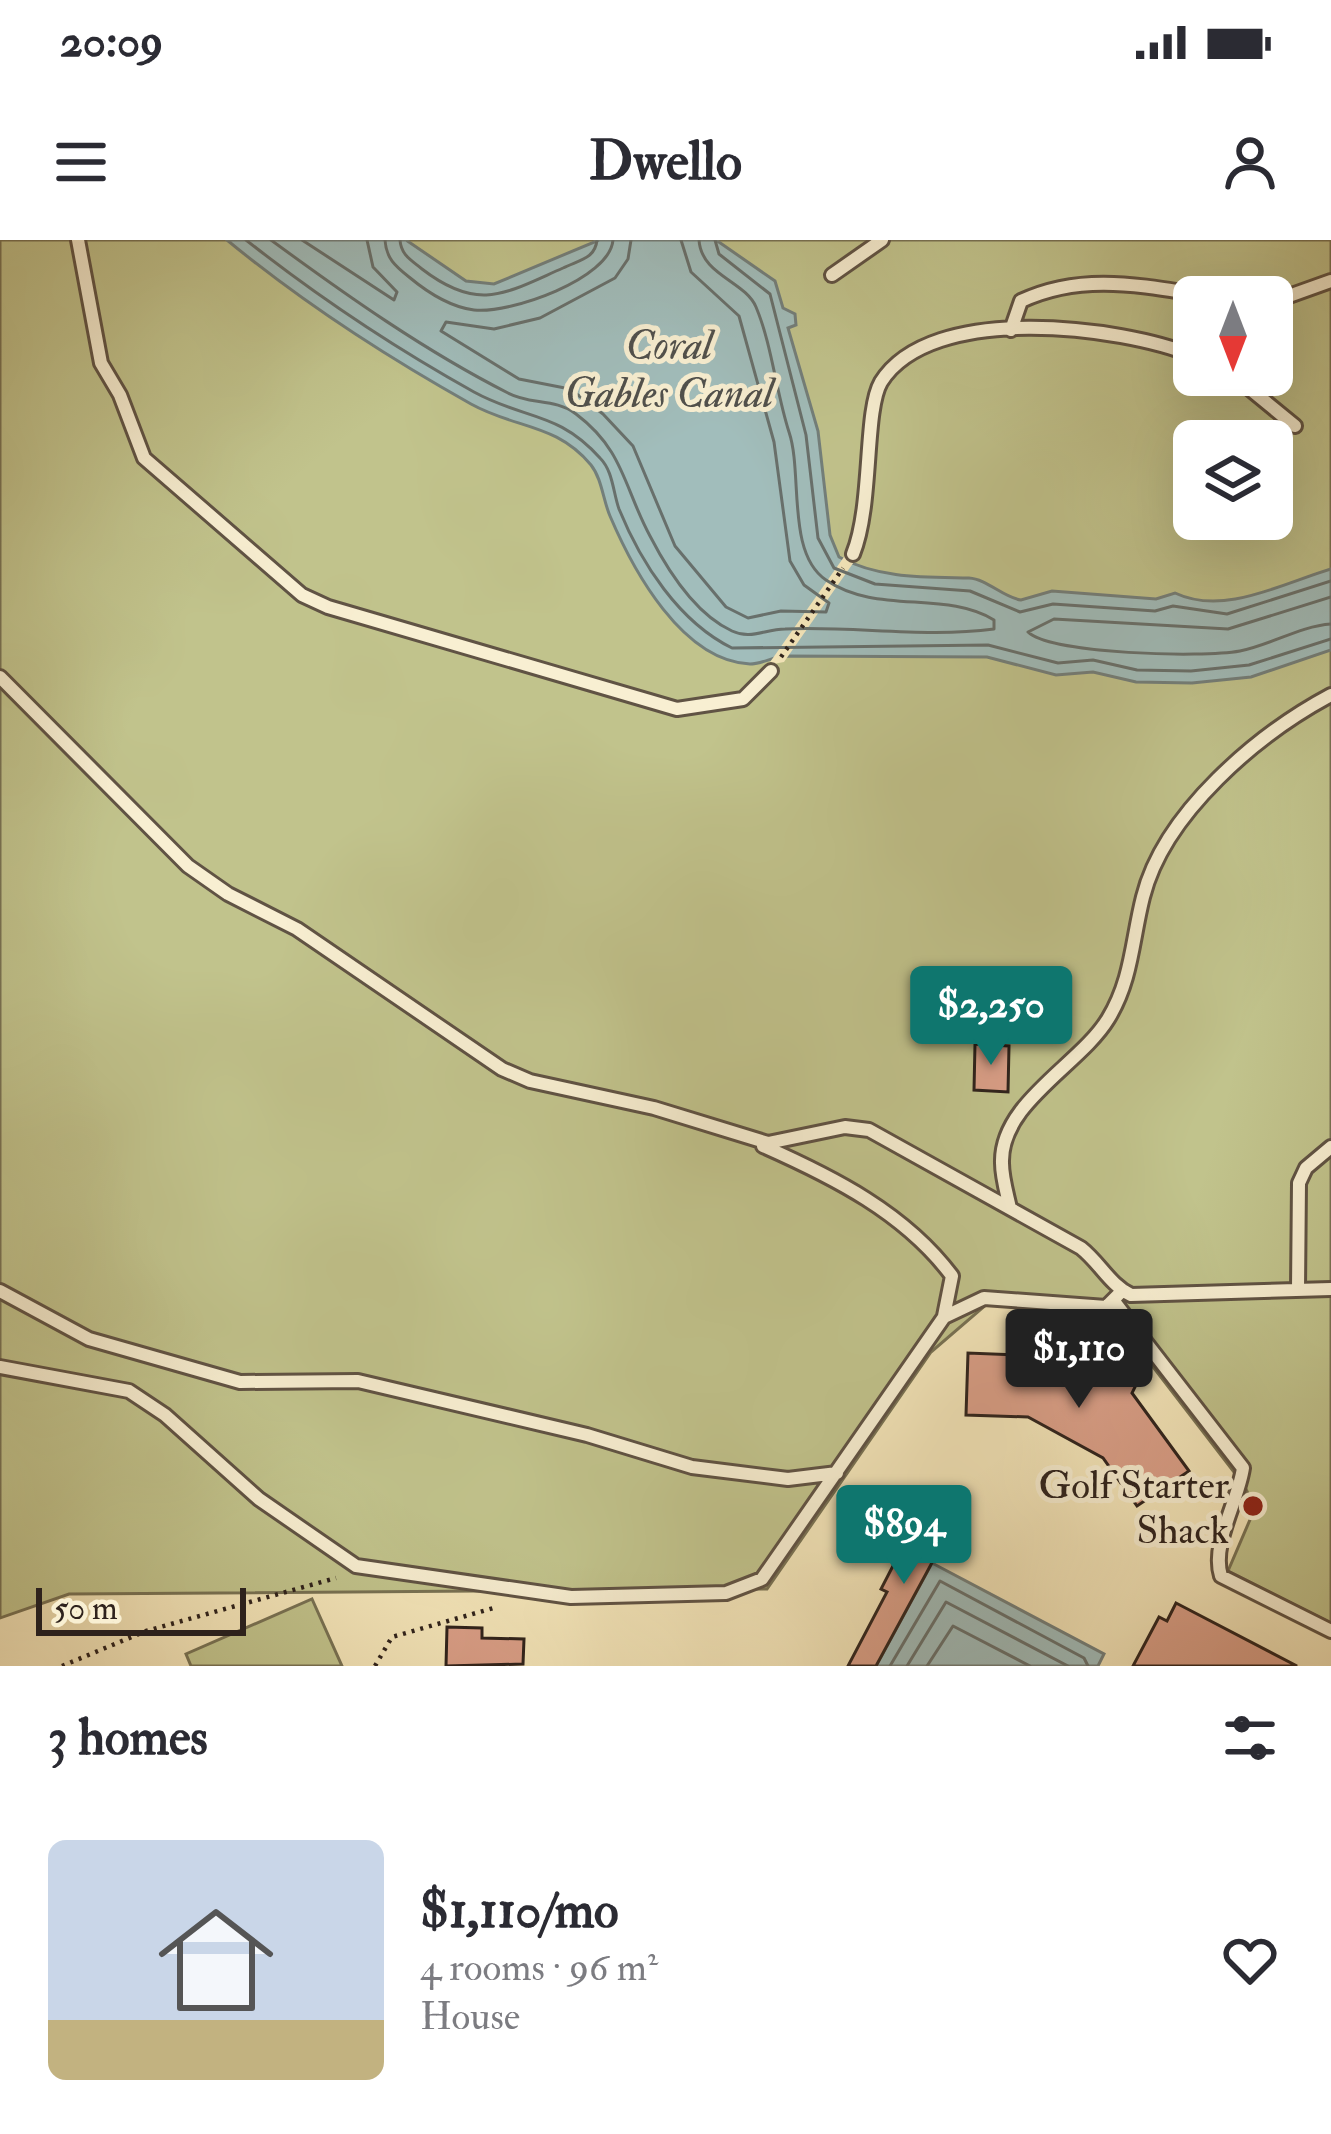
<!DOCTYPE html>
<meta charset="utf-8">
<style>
body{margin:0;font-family:"IM FELL Double Pica",serif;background:#f7f7f7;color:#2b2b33;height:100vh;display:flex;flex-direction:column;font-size:45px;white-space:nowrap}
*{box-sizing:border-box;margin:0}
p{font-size:39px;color:#7c7c81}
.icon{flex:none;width:66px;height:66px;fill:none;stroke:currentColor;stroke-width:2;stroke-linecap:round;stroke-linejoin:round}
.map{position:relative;height:1426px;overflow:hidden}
.details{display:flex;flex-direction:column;background:#fff;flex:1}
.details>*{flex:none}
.needle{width:78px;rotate:180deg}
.controls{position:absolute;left:1173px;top:36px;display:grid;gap:24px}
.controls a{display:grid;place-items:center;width:120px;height:120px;border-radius:18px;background:#fff;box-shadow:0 12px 48px #0002;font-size:60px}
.scale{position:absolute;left:36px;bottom:30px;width:210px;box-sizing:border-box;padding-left:12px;border:6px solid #2e221c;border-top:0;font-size:33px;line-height:42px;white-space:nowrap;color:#2e221c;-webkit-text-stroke:9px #f8efd2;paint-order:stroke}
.price{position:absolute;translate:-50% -102px;padding:0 27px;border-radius:12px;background:#0f766e;color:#fff;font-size:39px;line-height:78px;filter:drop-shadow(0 3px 6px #0008)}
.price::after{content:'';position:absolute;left:50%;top:72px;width:36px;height:27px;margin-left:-18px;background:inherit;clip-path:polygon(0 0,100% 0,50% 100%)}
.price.active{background:#222;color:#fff}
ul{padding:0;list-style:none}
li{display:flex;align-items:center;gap:36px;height:300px;padding:0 48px}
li+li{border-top:3px solid #e1e1e2}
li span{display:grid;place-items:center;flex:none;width:336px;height:240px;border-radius:18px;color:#555}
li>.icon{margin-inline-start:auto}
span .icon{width:144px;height:144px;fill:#fffc;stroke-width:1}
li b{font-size:51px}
h2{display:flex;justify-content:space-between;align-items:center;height:144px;padding:0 48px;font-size:51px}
.status{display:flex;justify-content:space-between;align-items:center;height:84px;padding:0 60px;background:#fff;direction:ltr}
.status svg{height:33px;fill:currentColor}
header{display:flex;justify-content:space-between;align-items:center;height:156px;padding:0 48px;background:#fff;font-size:54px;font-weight:800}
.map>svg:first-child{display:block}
.green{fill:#c1c38c;stroke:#787254;stroke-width:3;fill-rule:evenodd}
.water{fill:#a1bdbb;stroke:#737f7b;stroke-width:3}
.pier{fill:#f4e6ba}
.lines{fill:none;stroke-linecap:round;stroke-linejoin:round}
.shore{stroke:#68706c;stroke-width:3}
.building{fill:#da9f88;stroke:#2e221c;stroke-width:3}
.service-casing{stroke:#605344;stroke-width:18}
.path{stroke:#2e221c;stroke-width:4.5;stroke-dasharray:3 6;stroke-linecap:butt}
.service{stroke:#f8efd2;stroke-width:12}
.poi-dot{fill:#8f2418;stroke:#f8efd2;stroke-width:4.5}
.labels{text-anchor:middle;stroke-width:10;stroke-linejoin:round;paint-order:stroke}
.poi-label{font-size:39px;fill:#2e221c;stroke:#f8efd2;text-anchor:end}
.water-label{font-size:42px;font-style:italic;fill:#50504c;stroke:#f8efd2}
</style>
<div class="status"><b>20:09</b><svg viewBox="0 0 49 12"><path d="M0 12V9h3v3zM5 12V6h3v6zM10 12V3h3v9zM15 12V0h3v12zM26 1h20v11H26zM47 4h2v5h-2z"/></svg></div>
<header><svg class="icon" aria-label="menu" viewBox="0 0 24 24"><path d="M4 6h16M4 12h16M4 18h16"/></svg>Dwello<svg class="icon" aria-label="person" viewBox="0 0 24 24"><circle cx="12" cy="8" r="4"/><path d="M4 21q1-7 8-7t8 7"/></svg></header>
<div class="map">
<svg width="1331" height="1426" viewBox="0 0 1331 1426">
<rect width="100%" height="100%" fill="#f4e6ba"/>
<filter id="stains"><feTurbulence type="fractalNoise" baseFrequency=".00167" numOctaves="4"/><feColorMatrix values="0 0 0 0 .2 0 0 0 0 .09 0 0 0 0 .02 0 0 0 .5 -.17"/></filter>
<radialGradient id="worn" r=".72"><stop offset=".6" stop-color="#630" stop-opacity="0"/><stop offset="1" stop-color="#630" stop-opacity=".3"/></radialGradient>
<path class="green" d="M 0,0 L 1331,0 L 1331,1383 L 1228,1331 L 1255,1268 L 1244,1245 L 1137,1106 L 1128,1108 L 1105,1096 L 1106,1086 L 1092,1075 L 988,1063 L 931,1112 L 767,1349 L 69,1354 L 0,1378 ZM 1194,57 L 1272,57 L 1272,135 L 1194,135 ZM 1194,201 L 1272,201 L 1272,279 L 1194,279 Z
M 312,1359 L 342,1426 L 191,1426 L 186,1414 Z"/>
<path class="water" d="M 227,0 L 406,0 L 466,41 L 494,44 L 599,0 L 716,0 L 775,41 L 783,68 L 795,74 L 796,85 L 788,88 L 818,191 L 830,295 L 839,317 C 880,339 926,337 969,338 C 987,339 1004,358 1021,360 L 1052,351 L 1156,359 L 1175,353 C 1224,376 1281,344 1331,329 L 1331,410 L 1251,437 L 1192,443 L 1136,442 L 1093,432 L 1056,435 L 987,417 L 785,416 C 773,417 761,424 750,424 C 682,421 633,330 610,276 C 603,260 602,239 591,225 C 556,183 516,189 471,164 C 387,117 302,62 227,0 Z
M 932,1323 L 1104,1414 L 1098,1426 L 876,1426 Z"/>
<path class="pier" d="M 846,314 L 856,319 L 784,422 L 768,425 Z"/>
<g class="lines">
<path class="shore" d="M 246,0 C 317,56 395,108 474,152 C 525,180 558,171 600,218 C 613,231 613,252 619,269 C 641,323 679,382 732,408 L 988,405 L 1058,423 L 1093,420 L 1137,430 L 1191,431 L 1249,425 L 1331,399
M 271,0 C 346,55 425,111 508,153 C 530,165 555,158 576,174 C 624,210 624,248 650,296 C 668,331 695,374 732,391 C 751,400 765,389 785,389 C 854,386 926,398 994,389 L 994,380 C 945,350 877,375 826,340 C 786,313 803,233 789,192 C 776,152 772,105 756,67 C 745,41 701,35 699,0
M 302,0 L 394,60 L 397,52 L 373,27 L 367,0
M 385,0 C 386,18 395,26 409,37 C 427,52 450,67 474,70 C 510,74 610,39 613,0
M 400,0 C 401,15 411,20 422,29 C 479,73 506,53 563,28 C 579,20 595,19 597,0
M 631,0 L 628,19 L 615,38 L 540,78 L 494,89 L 446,82 L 441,91 L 519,139 L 570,149 L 603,174 L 633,206 L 675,306 L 726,367 L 748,378 L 781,371 L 826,372 L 829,363 L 804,345 L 790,321 L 774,202 L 739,76 L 691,32 L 681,0
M 715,0 L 719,14 L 770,54 L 806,195 L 818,298 L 834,328 L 875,344 L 970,351 L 1020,372 L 1053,364 L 1155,371 L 1173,366 L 1227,374 L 1331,341
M 1331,357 L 1228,389 L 1054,379 L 1028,392 C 1051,414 1202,418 1240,411 C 1271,405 1300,386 1331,384
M 890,1426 L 940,1341 L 1084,1418 L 1088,1426
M 907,1426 L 946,1362 L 1068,1426
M 927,1426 L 953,1386 L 1030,1426"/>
</g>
<path class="building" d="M 975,804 L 1009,806 L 1008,852 L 974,850 Z
M 1072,1102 L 1140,1137 L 1132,1153 L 1189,1231 L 1137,1266 L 1103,1218 L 1028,1177 L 966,1175 L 968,1113 L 1064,1117 Z
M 937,1262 L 958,1274 L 927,1332 L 876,1426 L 848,1426 L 887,1352 L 881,1349 L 896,1320 L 904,1324 Z
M 1176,1363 L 1297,1426 L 1133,1426 L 1159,1377 L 1167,1381 Z
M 447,1387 L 482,1388 L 482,1398 L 524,1399 L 523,1424 L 446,1426 Z"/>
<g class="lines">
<g class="service-casing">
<path id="service" d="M 78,0 L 101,123 L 120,155 L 144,218 L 302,355 L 328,367 L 677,469 L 743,459 L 771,431
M 832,35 L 882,0
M 1272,62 L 1331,41
M 1011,90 L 1021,61 C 1085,31 1147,47 1215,57
M 1233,135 L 1295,186
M 853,314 C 873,265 864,171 881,142 C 931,62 1121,86 1194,116
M 0,437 L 188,626 L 228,654 L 297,689 L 502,829 L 530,841 L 654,868 L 768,903 L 845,887 L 869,890 L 1081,1008 C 1100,1023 1110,1045 1131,1055 L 1331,1049
M 763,906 C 833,937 905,973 952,1036 L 944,1076
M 1010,968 C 1007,954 1002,938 1002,923 C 1000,863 1080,825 1108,779 C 1132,740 1132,700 1143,657 C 1164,573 1258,494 1331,455
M 1298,1049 L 1299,943 L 1306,928 L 1331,907
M 0,1051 L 89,1099 L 240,1142 L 358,1141 L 587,1195 L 692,1227 L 788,1239 L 837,1233
M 1113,1060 L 1243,1228 C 1238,1262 1211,1304 1221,1336 L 1331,1391
M 0,1127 L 129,1151 L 165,1175 L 259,1259 L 356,1326 L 571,1357 L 726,1353 L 762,1339 L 944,1077 L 984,1058 L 1106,1067 L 1122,1051"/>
</g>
<path class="path" d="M 781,417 L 843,328
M 62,1426 L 146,1391 L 336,1338
M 375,1426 L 392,1397 L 497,1367"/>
<use href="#service" class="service"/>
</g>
<circle class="poi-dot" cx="1253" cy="1266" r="12"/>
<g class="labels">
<g class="poi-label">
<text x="1229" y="1258">Golf Starter<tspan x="1229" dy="45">Shack</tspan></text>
</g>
<g class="water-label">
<text x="669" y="119">Coral<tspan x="669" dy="48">Gables Canal</tspan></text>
</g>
</g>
<rect width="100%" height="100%" filter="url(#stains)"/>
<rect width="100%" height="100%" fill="url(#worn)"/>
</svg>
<div class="controls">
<a><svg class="needle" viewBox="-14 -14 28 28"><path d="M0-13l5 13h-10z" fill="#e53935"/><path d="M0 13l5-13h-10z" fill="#7c7c81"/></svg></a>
<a><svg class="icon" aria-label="layers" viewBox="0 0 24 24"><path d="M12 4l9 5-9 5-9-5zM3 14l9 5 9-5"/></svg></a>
</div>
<div class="scale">50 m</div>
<b class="price" style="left:991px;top:828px">$2,250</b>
<b class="price active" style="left:1079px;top:1171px">$1,110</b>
<b class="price" style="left:904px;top:1347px">$894</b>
</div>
<section class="details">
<h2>3 homes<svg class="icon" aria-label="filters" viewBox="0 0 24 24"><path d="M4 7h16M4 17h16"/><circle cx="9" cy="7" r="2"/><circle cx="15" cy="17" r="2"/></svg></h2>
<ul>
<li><span style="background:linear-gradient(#c9d6e8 75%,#c2b280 0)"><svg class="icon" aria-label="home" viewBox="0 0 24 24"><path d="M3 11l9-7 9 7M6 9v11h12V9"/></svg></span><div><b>$1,110/mo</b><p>4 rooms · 96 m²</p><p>House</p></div><svg class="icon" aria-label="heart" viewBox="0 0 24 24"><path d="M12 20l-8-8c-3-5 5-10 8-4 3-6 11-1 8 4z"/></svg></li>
</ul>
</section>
